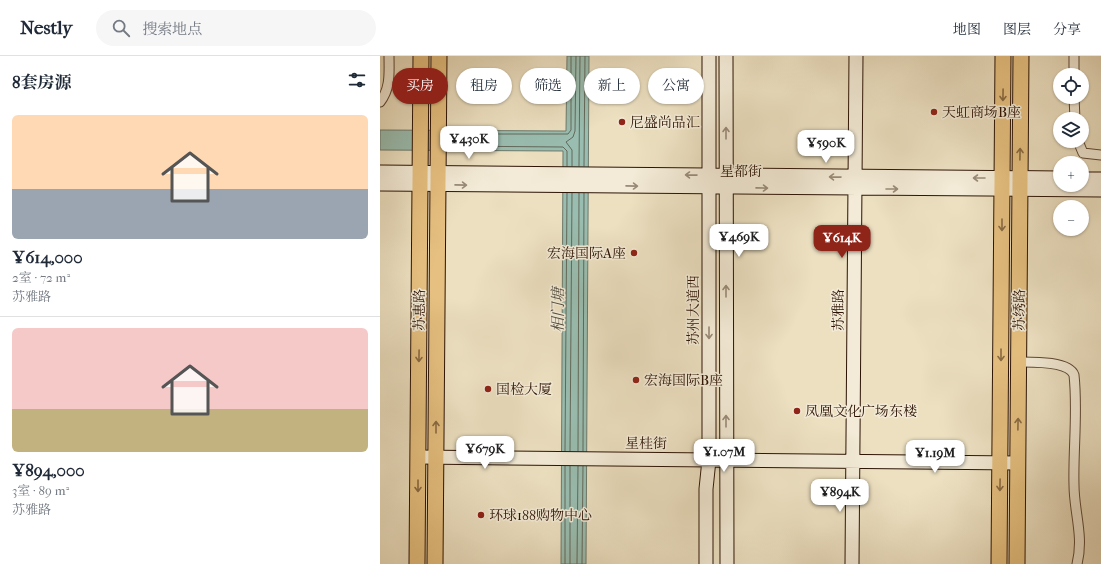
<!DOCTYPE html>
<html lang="zh">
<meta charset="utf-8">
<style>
body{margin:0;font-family:"IM FELL French Canon","Noto Serif SC",serif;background:#f6f6f7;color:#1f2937;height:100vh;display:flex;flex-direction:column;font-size:15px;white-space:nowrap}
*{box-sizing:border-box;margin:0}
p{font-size:13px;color:#747a83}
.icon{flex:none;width:22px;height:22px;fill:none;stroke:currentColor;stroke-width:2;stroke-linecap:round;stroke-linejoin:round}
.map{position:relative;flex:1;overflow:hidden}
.drawer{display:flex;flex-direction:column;background:#fff;width:380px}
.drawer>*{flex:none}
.guide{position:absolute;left:12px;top:12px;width:380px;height:36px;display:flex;gap:8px}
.tools{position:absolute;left:673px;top:12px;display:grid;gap:8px}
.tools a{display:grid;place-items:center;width:36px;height:36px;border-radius:50%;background:#fff;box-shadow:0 1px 3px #0004;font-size:20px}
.price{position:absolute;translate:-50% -34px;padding:0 9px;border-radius:8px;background:#fff;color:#222;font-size:13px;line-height:26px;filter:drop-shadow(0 1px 2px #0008)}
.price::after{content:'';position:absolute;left:50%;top:24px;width:12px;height:9px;margin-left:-6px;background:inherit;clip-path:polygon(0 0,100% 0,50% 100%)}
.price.current{background:#8f2418;color:#fff}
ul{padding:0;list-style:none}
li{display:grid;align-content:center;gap:8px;height:212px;padding:0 12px}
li+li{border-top:1px solid #e0e1e3}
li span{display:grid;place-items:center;height:124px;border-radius:6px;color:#555}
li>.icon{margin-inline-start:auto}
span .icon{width:72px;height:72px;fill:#fffc;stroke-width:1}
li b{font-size:17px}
h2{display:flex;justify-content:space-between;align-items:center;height:48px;padding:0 12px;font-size:17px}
.chip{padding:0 14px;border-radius:18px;background:#fff;box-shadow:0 1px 3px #0004;font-size:14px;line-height:36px}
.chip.current{background:#8f2418;color:#fff}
header{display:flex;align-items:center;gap:24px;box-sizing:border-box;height:56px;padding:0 20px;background:#fff;border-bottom:1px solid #e0e1e3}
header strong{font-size:19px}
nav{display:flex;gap:22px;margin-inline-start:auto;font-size:14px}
.search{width:280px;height:36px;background:#f6f6f7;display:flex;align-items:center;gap:10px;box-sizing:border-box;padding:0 14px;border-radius:22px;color:#747a83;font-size:15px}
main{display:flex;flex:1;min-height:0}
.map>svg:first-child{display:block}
.water{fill:#99bdb0;stroke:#6d796b}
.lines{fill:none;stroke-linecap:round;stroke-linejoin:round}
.shore{stroke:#62685a;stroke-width:1}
.street-casing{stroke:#5c4633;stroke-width:11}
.secondary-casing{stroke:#2c1304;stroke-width:15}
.primary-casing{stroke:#2c1304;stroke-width:17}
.street{stroke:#f3ebd7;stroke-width:9}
.secondary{stroke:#f3ebd7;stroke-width:13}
.primary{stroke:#e6c080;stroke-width:15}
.oneway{stroke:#896a42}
.oneway2{stroke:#998a78}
.poi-dot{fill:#8f2418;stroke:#f3ebd7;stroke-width:1.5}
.labels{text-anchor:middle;stroke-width:3;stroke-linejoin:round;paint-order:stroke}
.poi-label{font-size:14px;fill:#2c1304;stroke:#f3ebd7;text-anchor:start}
.street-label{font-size:14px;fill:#2c1304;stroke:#f3ebd7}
.water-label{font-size:15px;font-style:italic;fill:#524e40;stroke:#f3ebd7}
</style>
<header>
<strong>Nestly</strong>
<div class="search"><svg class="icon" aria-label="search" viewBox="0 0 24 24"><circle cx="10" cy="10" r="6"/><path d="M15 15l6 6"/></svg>搜索地点</div>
<nav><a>地图</a><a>图层</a><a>分享</a></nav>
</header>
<main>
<section class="drawer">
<h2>8套房源<svg class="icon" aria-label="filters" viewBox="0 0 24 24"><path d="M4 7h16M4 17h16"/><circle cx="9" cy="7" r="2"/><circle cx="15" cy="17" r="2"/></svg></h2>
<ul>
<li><span style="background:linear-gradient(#ffd9b3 60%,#9aa5b1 0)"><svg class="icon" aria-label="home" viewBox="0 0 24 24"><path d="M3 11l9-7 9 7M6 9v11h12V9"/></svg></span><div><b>¥614,000</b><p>2室 · 72 m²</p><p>苏雅路</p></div></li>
<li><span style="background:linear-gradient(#f6c9c9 65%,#c2b280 0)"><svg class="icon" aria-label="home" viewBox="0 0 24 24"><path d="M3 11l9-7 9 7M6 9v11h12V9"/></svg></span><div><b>¥894,000</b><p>3室 · 89 m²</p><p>苏雅路</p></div></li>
</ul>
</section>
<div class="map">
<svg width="721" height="508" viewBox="0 0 721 508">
<rect width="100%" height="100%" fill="#ece0c1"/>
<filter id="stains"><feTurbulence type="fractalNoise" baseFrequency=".005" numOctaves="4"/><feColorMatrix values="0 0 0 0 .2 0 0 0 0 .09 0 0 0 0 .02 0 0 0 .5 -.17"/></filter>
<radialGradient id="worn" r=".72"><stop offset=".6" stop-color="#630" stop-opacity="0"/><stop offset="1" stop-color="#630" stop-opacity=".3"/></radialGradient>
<path class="water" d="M 187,0 L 209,0 L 206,508 L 181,508 L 183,95 L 0,94 L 0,74 L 186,75 Z"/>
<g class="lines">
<path class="shore" d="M 67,78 L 188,78 L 191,74 L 191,0
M 67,90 L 183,91 L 187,95 L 187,110
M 192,110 L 192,94 L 186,86 L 193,81 L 195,75 L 196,0
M 199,110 L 200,0
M 204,110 L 205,0
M 185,395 L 187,137
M 190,395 L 192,137
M 198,395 L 199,137
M 203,395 L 204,137
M 190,410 L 190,508
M 185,508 L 185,410
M 197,508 L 198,410
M 202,508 L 203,410"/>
<g class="street-casing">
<path id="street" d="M 694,19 L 694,0
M 694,41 L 695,63
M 0,46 C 11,32 9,16 9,0
M 698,85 L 703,97 L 721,99
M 639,306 C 652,306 689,305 694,319 C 698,355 693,393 694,429 C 694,456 704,480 697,508"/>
</g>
<g class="secondary-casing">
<path id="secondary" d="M 346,0 L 347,508
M 0,116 L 680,122
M 702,123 L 721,123
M 0,128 L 721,134
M 38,401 L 637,407
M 326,508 L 326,433 L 329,404 L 329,0
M 472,508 L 476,0"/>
</g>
<g class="primary-casing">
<path id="primary" d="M 37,508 L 41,0
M 55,508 L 59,0
M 619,508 L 623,0
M 637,508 L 641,0"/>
</g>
<use href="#street" class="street"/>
<use href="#secondary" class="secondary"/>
<use href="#primary" class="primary"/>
</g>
<defs><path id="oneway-shaft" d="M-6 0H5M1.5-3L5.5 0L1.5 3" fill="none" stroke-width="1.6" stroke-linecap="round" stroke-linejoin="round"/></defs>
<g class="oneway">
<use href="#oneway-shaft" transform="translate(623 39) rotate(91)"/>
<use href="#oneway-shaft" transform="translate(640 98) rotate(-89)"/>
<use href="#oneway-shaft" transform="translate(622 169) rotate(90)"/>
<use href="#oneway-shaft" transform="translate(621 299) rotate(90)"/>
<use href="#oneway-shaft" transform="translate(39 300) rotate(91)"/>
<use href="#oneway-shaft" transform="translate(638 368) rotate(-89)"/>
<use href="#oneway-shaft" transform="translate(56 371) rotate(-90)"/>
<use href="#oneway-shaft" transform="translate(620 429) rotate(91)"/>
<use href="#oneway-shaft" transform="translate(38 430) rotate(90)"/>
</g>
<g class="oneway2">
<use href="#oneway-shaft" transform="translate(346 77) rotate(-90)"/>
<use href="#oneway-shaft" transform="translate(311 119) rotate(-179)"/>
<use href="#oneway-shaft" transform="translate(455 121) rotate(-179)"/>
<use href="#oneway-shaft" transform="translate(599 122) rotate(-180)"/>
<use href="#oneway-shaft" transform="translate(81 129) rotate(1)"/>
<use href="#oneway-shaft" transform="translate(252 130) rotate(1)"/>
<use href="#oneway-shaft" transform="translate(382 132) rotate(1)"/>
<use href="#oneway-shaft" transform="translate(512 133)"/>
<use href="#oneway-shaft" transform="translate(346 235) rotate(-90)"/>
<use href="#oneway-shaft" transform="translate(329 277) rotate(90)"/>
<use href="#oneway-shaft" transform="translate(346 365) rotate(-90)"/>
</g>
<g class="poi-dot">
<circle cx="554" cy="56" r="4"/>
<circle cx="242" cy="66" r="4"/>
<circle cx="254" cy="197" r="4"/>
<circle cx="256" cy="324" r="4"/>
<circle cx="108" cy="333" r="4"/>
<circle cx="417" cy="355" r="4"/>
<circle cx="101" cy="459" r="4"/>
</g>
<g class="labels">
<g class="poi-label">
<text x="562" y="61">天虹商场B座</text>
<text x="250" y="71">尼盛尚品汇</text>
<text x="246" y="202" text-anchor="end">宏海国际A座</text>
<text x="264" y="329">宏海国际B座</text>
<text x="116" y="338">国检大厦</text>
<text x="425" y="360">凤凰文化广场东楼</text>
<text x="109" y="464">环球188购物中心</text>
</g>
<g class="street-label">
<text x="361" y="120">星都街</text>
<text transform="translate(39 254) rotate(-89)" y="5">苏惠路</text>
<text transform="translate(313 254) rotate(-90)" y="5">苏州大道西</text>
<text transform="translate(458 254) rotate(-90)" y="5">苏雅路</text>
<text transform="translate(639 254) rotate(-89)" y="5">苏绣路</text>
<text transform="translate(266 387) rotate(1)" y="5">星桂街</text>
</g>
<g class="water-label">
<text transform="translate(178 254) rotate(-90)" y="5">相门塘</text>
</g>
</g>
<rect width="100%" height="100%" filter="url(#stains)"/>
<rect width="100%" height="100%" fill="url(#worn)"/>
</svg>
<div class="tools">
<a><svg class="icon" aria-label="locate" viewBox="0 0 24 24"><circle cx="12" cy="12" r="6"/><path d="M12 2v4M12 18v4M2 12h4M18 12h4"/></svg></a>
<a><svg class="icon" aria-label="layers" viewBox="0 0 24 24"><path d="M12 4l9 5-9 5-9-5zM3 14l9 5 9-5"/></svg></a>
<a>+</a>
<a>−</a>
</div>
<b class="price" style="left:89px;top:104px">¥430K</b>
<b class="price" style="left:446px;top:108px">¥590K</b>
<b class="price" style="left:359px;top:202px">¥469K</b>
<b class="price current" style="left:462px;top:203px">¥614K</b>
<b class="price" style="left:105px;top:414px">¥679K</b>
<b class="price" style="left:344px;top:417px">¥1.07M</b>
<b class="price" style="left:555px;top:418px">¥1.19M</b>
<b class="price" style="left:460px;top:457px">¥894K</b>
<div class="guide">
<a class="chip current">买房</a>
<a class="chip">租房</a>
<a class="chip">筛选</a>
<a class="chip">新上</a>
<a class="chip">公寓</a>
</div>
</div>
</main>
